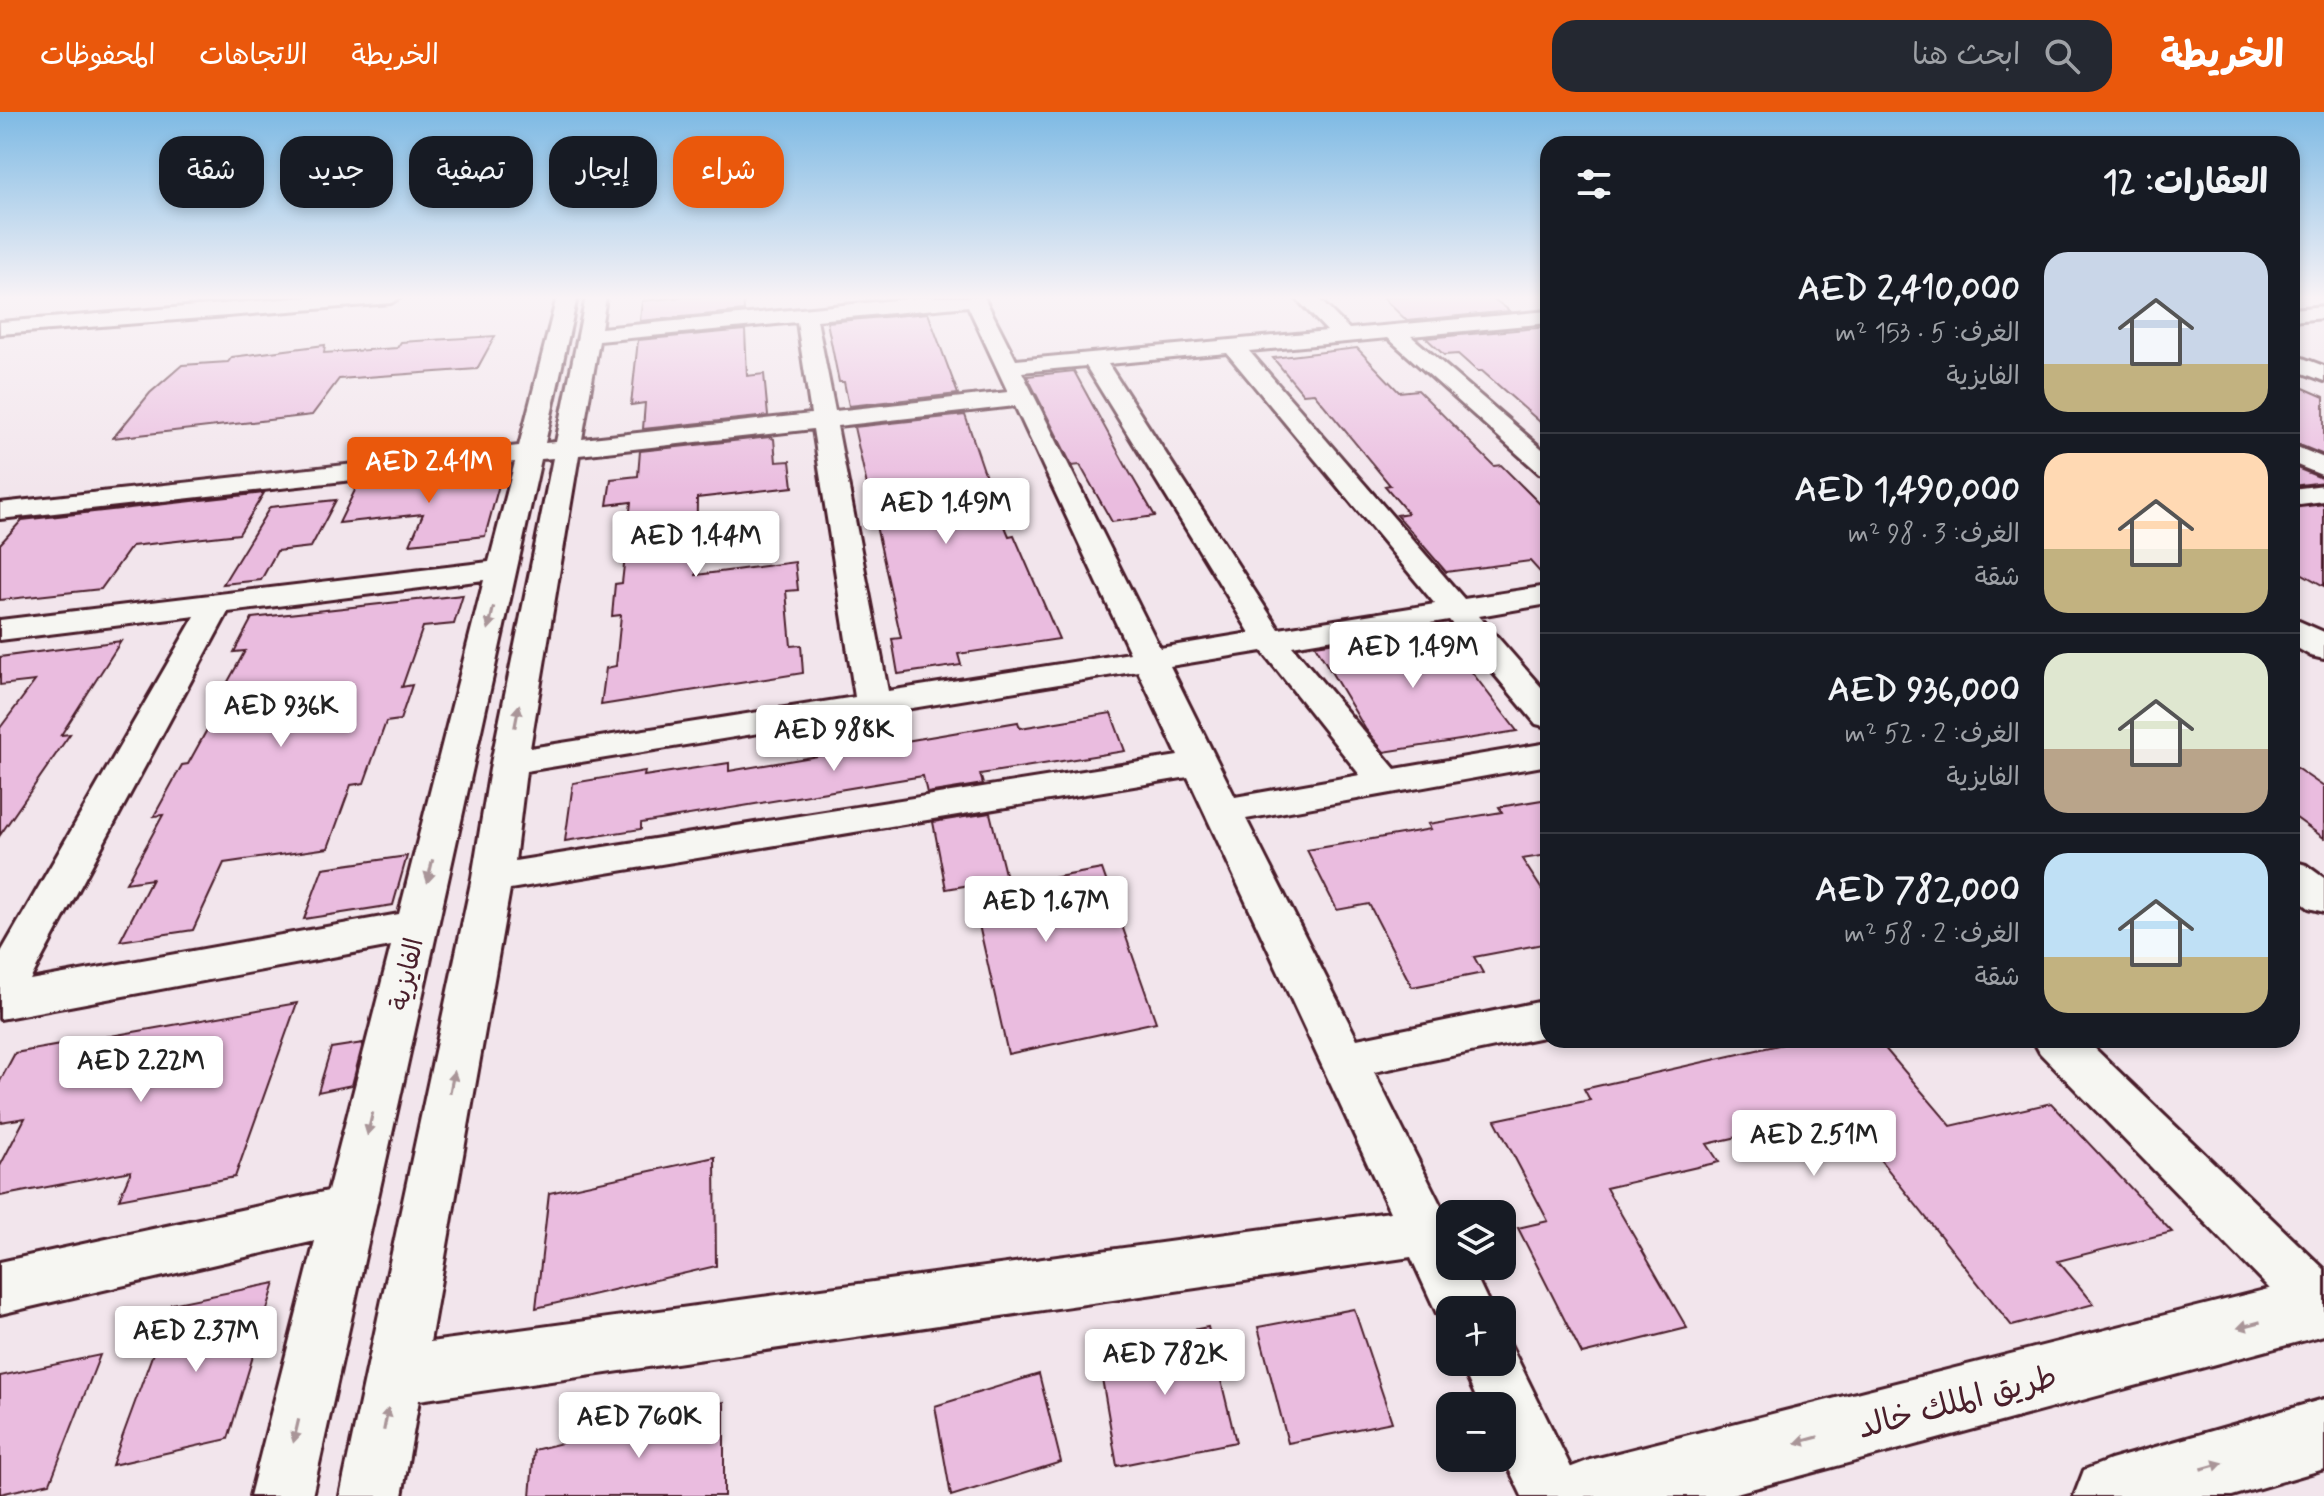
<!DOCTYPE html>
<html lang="ar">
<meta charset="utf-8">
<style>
body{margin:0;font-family:Mynerve,"Playpen Sans Arabic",sans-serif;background:#242831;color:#f1f3f6;direction:rtl;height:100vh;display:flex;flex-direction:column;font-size:30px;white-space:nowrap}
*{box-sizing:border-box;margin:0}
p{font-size:26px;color:#9ea1a6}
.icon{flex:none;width:44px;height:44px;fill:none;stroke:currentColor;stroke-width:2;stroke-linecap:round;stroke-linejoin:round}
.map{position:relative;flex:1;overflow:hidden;direction:ltr}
.details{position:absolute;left:1540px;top:24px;width:760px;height:912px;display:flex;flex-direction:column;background:#171b24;border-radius:24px;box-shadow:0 4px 12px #0003;direction:rtl}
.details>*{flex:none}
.banner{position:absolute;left:24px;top:24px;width:760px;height:72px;direction:rtl;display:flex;gap:16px}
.tools{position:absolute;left:1436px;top:1088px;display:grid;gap:16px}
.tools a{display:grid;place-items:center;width:80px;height:80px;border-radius:16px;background:#171b24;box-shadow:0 4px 12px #0003;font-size:40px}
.price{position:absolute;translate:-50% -68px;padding:0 18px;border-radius:8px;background:#fff;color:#222;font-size:26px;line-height:52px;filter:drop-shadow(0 2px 4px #0008)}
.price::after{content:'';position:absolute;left:50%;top:48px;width:24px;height:18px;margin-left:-12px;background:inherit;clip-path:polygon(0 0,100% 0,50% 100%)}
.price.on{background:#ea580c;color:#fff}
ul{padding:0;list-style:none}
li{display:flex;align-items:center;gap:24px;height:200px;padding:0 32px}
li+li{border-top:2px solid #363941}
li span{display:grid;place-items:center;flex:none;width:224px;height:160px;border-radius:24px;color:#555}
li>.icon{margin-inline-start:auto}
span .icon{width:96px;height:96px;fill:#fffc;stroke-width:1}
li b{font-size:34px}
h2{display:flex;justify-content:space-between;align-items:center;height:96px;padding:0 32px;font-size:34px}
.pill{padding:0 28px;border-radius:24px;background:#171b24;box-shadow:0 4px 12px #0003;font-size:28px;line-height:72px}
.pill.on{background:#ea580c;color:#fff}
header{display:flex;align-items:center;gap:48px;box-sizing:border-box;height:112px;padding:0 40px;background:#ea580c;color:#fff}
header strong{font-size:38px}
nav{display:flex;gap:44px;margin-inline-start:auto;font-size:28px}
.search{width:560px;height:72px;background:#242831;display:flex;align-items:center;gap:20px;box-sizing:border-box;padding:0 28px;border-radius:24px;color:#9ea1a6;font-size:30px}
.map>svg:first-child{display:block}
.building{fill:#eabcdf;stroke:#4a1f2b;stroke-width:2}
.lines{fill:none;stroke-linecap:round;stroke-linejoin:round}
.minor-casing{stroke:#4a1f2b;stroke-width:6}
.secondary-casing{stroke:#4a1f2b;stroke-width:6}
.minor{fill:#f6f6f2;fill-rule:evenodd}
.secondary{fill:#f6f6f2;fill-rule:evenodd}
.oneway{fill:#a99598}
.labels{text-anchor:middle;stroke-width:7;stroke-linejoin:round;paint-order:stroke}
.street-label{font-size:26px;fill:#4a1f2b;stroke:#f6f6f2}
.near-street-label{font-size:32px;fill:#4a1f2b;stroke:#f6f6f2}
</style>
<header>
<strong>الخريطة</strong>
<div class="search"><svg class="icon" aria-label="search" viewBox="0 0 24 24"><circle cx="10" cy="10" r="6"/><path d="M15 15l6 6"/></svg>ابحث هنا</div>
<nav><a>الخريطة</a><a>الاتجاهات</a><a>المحفوظات</a></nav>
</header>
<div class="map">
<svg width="2324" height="1384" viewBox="0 0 2324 1384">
<rect width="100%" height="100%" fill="#f2e5ec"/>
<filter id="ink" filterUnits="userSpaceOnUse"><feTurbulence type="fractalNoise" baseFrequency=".0125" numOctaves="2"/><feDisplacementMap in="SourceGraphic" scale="16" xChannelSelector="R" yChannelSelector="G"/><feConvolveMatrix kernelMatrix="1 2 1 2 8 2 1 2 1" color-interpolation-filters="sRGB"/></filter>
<g filter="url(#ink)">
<path class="building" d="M 683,185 L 743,185 L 744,199 L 640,209 L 642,189 Z
M 1382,185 L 1491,185 L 1510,199 L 1407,209 Z
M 928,201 L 958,282 L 849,294 L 844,270 L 839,270 L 827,210 Z
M 1548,215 L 1548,317 L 1482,259 L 1477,259 L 1458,242 L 1444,243 L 1426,226 Z
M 745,218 L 747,264 L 764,262 L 768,304 L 643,317 L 645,291 L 631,293 L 638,228 Z
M 495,224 L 477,257 L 339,267 L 312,303 L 113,326 L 150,281 L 182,253 L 228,250 L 232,245 L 325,233 L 324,241 L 397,236 L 401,230 Z
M 1357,236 L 1399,280 L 1418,278 L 1494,354 L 1501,353 L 1548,400 L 1548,469 L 1530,449 L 1446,460 L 1397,403 L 1408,401 L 1385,374 L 1390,373 L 1314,281 L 1303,282 L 1273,246 Z
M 1074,259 L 1127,356 L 1155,404 L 1112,410 L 1080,353 L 1072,354 L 1027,264 Z
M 2292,271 L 2324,285 L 2324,343 L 2292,330 Z
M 965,303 L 995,391 L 1009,424 L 1014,423 L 1059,527 L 958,542 L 961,553 L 898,562 L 892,527 L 901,526 L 854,315 Z
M 770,325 L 774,327 L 776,350 L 790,349 L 793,375 L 697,386 L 696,463 L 795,450 L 798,478 L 786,479 L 791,534 L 801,533 L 803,561 L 601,593 L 606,556 L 616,554 L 621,503 L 612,504 L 615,472 L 622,471 L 631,390 L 607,393 L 611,367 L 638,364 L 640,339 Z
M 2292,354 L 2324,367 L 2324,370 L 2292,374 Z
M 502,362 L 485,424 L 410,432 L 423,402 L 339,411 L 359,370 L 419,364 L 416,370 Z
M 264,381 L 239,422 L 132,434 L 101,477 L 0,488 L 0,432 L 22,408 Z
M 336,388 L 311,435 L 277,439 L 261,468 L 223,472 L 270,395 Z
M 2324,392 L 2324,474 L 2292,456 L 2292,396 Z
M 463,483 L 454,512 L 423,515 L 402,575 L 412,573 L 400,608 L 386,610 L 364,671 L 351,673 L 328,736 L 224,751 L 193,818 L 120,829 L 152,767 L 126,771 L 163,703 L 154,704 L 182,653 L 188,652 L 225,585 L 219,586 L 245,539 L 234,540 L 252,506 Z
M 1438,516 L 1517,619 L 1384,640 L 1366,618 L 1315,533 Z
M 121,529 L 61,623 L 70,622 L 0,723 L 0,616 L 35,569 L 0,573 L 0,545 Z
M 1111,601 L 1125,639 L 980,662 L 983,672 L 927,681 L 923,664 L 641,711 L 641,717 L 565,729 L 573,671 L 645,659 L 644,664 L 729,651 L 729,659 L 1018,610 L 1020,616 Z
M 2292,653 L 2324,675 L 2324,726 L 2292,703 Z
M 1548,687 L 1548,743 L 1522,747 L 1548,787 L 1548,831 L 1474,845 L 1483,861 L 1412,875 L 1369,792 L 1337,798 L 1307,738 L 1431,717 L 1428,712 L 1502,700 L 1499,695 Z
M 990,701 L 1008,774 L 1102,757 L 1156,910 L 1008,942 L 970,773 L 946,777 L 933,710 Z
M 407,744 L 393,793 L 304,807 L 323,756 Z
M 297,891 L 235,1065 L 119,1087 L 131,1059 L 0,1084 L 0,1054 L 25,1006 L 0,1010 L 0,969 L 15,941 Z
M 1801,928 L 1878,928 L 1951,1014 L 2051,991 L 2172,1120 L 2058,1149 L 2094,1192 L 2012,1214 L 1843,1001 L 1707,1032 L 1719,1050 L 1606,1076 L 1687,1216 L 1582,1242 L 1518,1116 L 1548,1109 L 1495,1008 L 1590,988 L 1584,977 Z
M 363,931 L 352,973 L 318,980 L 331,936 Z
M 715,1045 L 716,1154 L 536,1196 L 549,1081 Z
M 275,1171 L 228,1327 L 112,1353 L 171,1192 Z
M 1354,1197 L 1392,1310 L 1288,1331 L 1258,1215 Z
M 1208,1215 L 1236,1330 L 1117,1354 L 1097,1237 Z
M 100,1243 L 50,1371 L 0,1382 L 0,1264 Z
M 1039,1262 L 1061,1350 L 951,1384 L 935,1294 Z
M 724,1290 L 724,1384 L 530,1384 L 534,1338 Z"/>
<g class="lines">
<g class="minor-casing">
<path id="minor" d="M 308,185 L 401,185 L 391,191 L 0,222 L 0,210 Z
M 557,185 L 577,185 L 545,331 L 556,330 L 586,185 L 606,185 L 601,216 L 927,185 L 984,185 L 1016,248 L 1327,219 L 1295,185 L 1317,185 L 1349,217 L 1548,199 L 1548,211 L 1411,224 L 1548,342 L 1548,363 L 1539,361 L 1388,226 L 1249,239 L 1464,487 L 1548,474 L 1548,492 L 1479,504 L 1548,583 L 1548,615 L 1536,612 L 1449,508 L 1292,534 L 1395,657 L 1548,631 L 1548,653 L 1246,707 L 1357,927 L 1548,888 L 1548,924 L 1374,960 L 1450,1112 L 1450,1154 L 1471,1154 L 1492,1198 L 1450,1198 L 1450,1219 L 1444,1217 L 1411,1145 L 419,1288 L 402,1384 L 340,1384 L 472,766 L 491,651 L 553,346 L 541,347 L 312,1384 L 250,1384 L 315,1129 L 0,1202 L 0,1150 L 328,1079 L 391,834 L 0,907 L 0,842 L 195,504 L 0,528 L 0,508 L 489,450 L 515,350 L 0,407 L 0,391 L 519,334 ZM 968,194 L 1008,280 L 835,299 L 817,208 ZM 797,210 L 811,302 L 582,327 L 599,229 ZM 1227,241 L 1435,492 L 1279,517 L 1108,252 ZM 1086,254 L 1250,521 L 1160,536 L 1022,260 ZM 1015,294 L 1130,541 L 888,579 L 837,314 ZM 813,317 L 855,585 L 530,636 L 579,343 ZM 484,468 L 399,802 L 30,868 L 228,500 ZM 1262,539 L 1360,663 L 1235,685 L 1170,554 ZM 1138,559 L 1178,644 L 515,749 L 526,659 ZM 1188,665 L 1390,1100 L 430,1230 L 510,777 Z
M 2324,194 L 2324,206 L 2292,209 L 2292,197 Z
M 2292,242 L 2324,254 L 2324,269 L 2292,257 Z
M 2292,333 L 2324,346 L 2324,364 L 2292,351 Z
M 2324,373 L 2324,389 L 2292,393 L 2292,377 Z
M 2292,749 L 2306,753 L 2324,766 L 2324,800 L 2309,796 L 2292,783 Z
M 2033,928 L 2086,928 L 2324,1157 L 2324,1219 L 2303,1211 L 2040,941 Z
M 1502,1227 L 1509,1230 L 1585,1384 L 1522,1384 L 1502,1342 L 1502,1294 L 1480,1294 L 1460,1250 L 1502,1250 Z"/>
</g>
<g class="secondary-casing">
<path id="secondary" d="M 2292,506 L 2324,520 L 2324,547 L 2311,544 L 2292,533 Z
M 2324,1163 L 2324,1223 L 1725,1384 L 1554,1384 L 1564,1358 L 1590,1348 Z
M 2324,1287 L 2324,1357 L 2232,1384 L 2074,1384 L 2084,1358 L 2110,1348 Z"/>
</g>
<use href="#minor" class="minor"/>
<use href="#secondary" class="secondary"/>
</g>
<defs><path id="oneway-solid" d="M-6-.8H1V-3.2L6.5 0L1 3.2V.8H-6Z" transform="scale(2)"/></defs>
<g class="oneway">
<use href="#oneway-solid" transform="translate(491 506) rotate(103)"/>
<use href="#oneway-solid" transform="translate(517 604) rotate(-79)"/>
<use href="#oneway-solid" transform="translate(430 759) rotate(103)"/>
<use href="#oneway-solid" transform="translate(452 970) rotate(-79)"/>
<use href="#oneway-solid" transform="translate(370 1012) rotate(103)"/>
<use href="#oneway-solid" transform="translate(2249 1213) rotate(165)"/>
<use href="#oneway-solid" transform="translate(386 1307) rotate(-79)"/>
<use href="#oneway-solid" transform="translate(296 1319) rotate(103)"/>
<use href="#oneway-solid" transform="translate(1807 1328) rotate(165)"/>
<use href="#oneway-solid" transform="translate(2212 1354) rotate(-16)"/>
</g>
</g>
<linearGradient id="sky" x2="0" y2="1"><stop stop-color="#7ebae4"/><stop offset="0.49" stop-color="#f9f3f6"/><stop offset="1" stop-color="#f9f3f6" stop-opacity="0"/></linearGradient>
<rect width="2324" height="379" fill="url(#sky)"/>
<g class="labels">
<g class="street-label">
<text transform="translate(406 862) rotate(-77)" y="9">الفايزية</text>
</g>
<g class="near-street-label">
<text transform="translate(1957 1289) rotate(-15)" y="11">طريق الملك خالد</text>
</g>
</g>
</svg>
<div class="tools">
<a><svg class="icon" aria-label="layers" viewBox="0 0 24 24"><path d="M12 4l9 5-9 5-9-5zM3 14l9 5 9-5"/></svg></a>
<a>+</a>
<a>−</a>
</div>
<b class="price on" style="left:429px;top:393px">AED 2.41M</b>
<b class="price" style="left:946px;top:434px">AED 1.49M</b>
<b class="price" style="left:696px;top:467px">AED 1.44M</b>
<b class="price" style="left:1413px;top:578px">AED 1.49M</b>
<b class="price" style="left:281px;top:637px">AED 936K</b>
<b class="price" style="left:834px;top:661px">AED 988K</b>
<b class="price" style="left:1046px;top:832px">AED 1.67M</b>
<b class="price" style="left:141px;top:992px">AED 2.22M</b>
<b class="price" style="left:1814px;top:1066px">AED 2.51M</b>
<b class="price" style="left:196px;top:1262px">AED 2.37M</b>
<b class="price" style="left:1165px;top:1285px">AED 782K</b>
<b class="price" style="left:639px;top:1348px">AED 760K</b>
<div class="banner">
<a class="pill on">شراء</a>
<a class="pill">إيجار</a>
<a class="pill">تصفية</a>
<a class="pill">جديد</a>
<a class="pill">شقة</a>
</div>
<section class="details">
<h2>العقارات: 12<svg class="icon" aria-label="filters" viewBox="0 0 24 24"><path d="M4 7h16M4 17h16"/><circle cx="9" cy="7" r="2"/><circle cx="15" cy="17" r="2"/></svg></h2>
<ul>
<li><span style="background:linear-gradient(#c9d6e8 70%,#c2b280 0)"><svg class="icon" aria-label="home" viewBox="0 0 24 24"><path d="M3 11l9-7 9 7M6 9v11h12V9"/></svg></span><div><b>AED 2,410,000</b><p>الغرف: 5 · 153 m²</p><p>الفايزية</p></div></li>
<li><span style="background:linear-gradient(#ffd9b3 60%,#c2b280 0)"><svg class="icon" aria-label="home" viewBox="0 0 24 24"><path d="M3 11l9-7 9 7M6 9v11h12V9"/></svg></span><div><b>AED 1,490,000</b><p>الغرف: 3 · 98 m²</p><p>شقة</p></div></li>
<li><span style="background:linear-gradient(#dfe7d0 60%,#b9a48a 0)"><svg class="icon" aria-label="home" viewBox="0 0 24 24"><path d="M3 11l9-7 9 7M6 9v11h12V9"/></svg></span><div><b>AED 936,000</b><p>الغرف: 2 · 52 m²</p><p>الفايزية</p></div></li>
<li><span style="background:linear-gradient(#bfe0f5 65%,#c2b280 0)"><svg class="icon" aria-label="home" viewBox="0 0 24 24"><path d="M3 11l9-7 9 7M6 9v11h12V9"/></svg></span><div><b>AED 782,000</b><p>الغرف: 2 · 58 m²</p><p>شقة</p></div></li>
</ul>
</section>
</div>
